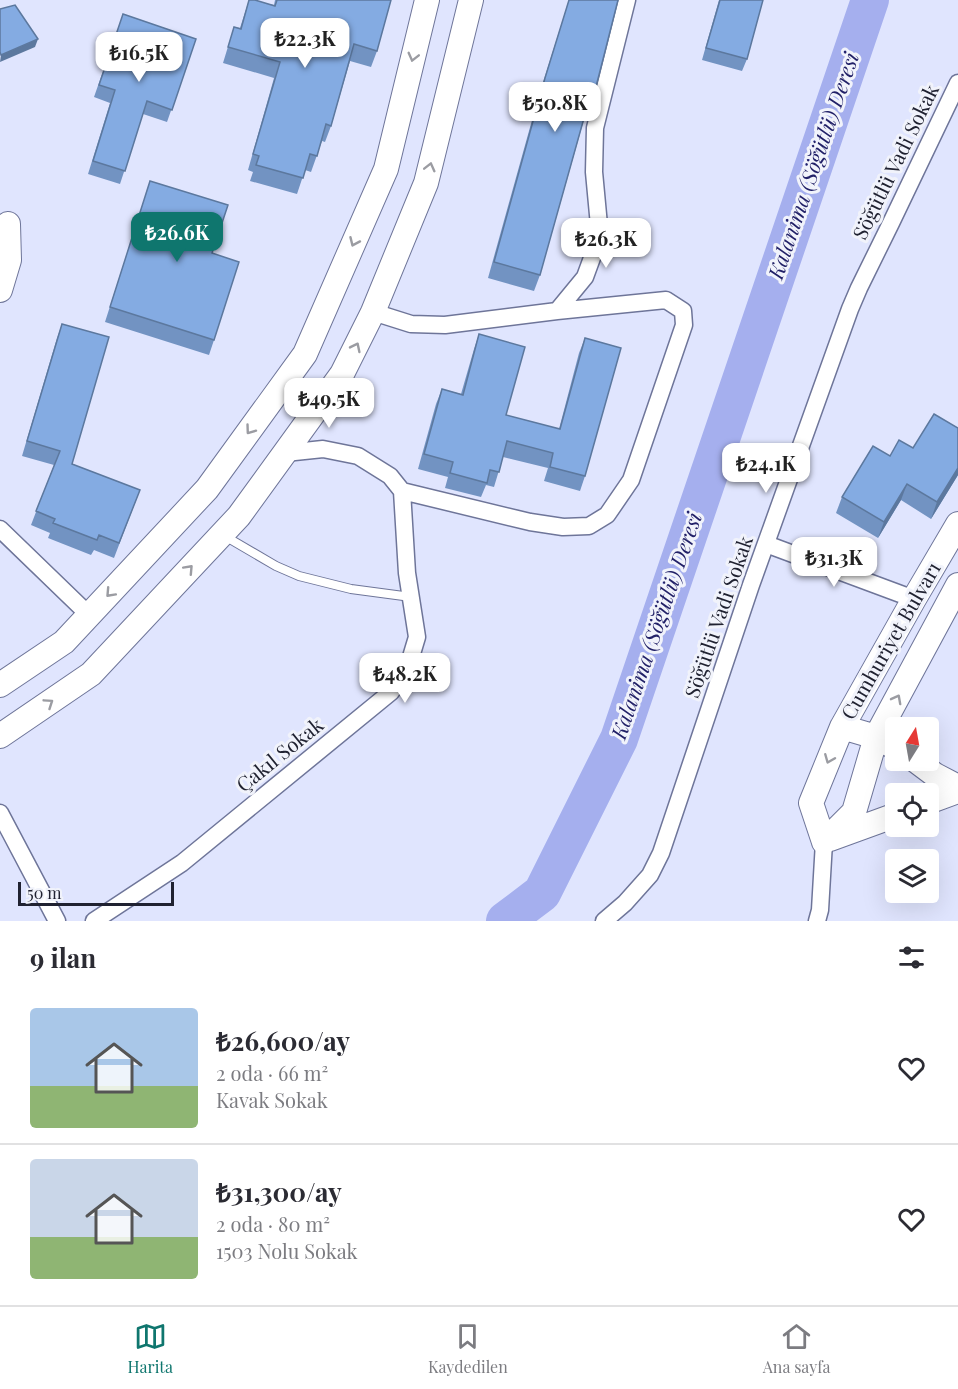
<!DOCTYPE html>
<html lang="tr">
<meta charset="utf-8">
<style>
body{margin:0;font-family:"Playfair Display",serif;background:#f2f2f3;color:#2b2b33;height:100vh;display:flex;flex-direction:column;font-size:22px;white-space:nowrap}
*{box-sizing:border-box;margin:0}
p{font-size:20px;color:#7c7c81}
.icon{flex:none;width:33px;height:33px;fill:none;stroke:currentColor;stroke-width:2;stroke-linecap:round;stroke-linejoin:round}
.map{position:relative;height:921px;overflow:hidden}
.sheet{display:flex;flex-direction:column;background:#fff;flex:1}
.sheet>*{flex:none}
.needle{width:39px;rotate:11deg}
.fabs{position:absolute;left:885px;top:717px;display:grid;gap:12px}
.fabs a{display:grid;place-items:center;width:54px;height:54px;border-radius:6px;background:#fff;box-shadow:0 6px 24px #0002;font-size:30px}
.scale{position:absolute;left:18px;bottom:15px;width:156px;box-sizing:border-box;padding-left:6px;border:3px solid #202231;border-top:0;font-size:16px;line-height:21px;white-space:nowrap;color:#202231;-webkit-text-stroke:4px #f1f3fb;paint-order:stroke}
.price{position:absolute;translate:-50% -51px;padding:0 14px;border-radius:12px;background:#fff;color:#222;font-size:20px;line-height:39px;filter:drop-shadow(0 2px 3px #0008)}
.price::after{content:'';position:absolute;left:50%;top:36px;width:18px;height:14px;margin-left:-9px;background:inherit;clip-path:polygon(0 0,100% 0,50% 100%)}
.price.active{background:#0f766e;color:#fff}
ul{padding:0;list-style:none}
li{display:flex;align-items:center;gap:18px;height:150px;padding:0 30px}
li+li{border-top:2px solid #e1e1e2}
li span{display:grid;place-items:center;flex:none;width:168px;height:120px;border-radius:6px;color:#555}
li>.icon{margin-inline-start:auto}
span .icon{width:72px;height:72px;fill:#fffc;stroke-width:1}
li b{font-size:26px}
h2{display:flex;justify-content:space-between;align-items:center;height:72px;padding:0 30px;font-size:26px}
.dock{display:flex;justify-content:space-around;align-items:center;height:84px;border-top:2px solid #e1e1e2;background:#fff;font-size:16px;color:#7c7c81}
.dock a{display:grid;justify-items:center;gap:3px}
.dock .active{color:#0f766e}
.map>svg:first-child{display:block}
.lines{fill:none;stroke-linecap:round;stroke-linejoin:round}
.river{stroke:#a5afee;stroke-width:38}
.lane-casing{stroke:#6e7599;stroke-width:10}
.street-casing{stroke:#6e7599;stroke-width:19}
.secondary-casing{stroke:#6e7599;stroke-width:26}
.lane{stroke:#fff;stroke-width:8}
.street{stroke:#fff;stroke-width:16}
.secondary{stroke:#fff;stroke-width:24}
.wall{fill:#7293c2}
.shaded-wall{fill:#5c789e}
.building{fill:#84abe2;stroke:#5c789e;stroke-width:1.5}
.oneway{stroke:#9b9ca2}
.labels{text-anchor:middle;stroke-width:6;stroke-linejoin:round;paint-order:stroke}
.street-label{font-size:20px;fill:#202231;stroke:#f1f3fb}
.water-label{font-size:21px;font-style:italic;fill:#222168;stroke:#f1f3fb}
</style>
<div class="map">
<svg width="958" height="921" viewBox="0 0 958 921">
<rect width="100%" height="100%" fill="#e0e5fe"/>
<g class="lines">
<path class="river" d="M 505,921 L 542,893 L 619,739 L 870,0"/>
<g class="lane-casing">
<path id="lane" d="M 223,535 L 276,566 L 299,576 L 351,589 L 411,597"/>
</g>
<g class="street-casing">
<path id="street" d="M 373,312 L 411,324 L 445,325 L 557,311 L 585,277 L 600,236 L 594,172 L 595,128 L 627,0
M 402,491 L 530,522 L 563,527 L 589,526 L 607,515 L 631,480 L 684,325 L 683,311 L 666,300 L 557,311
M 0,529 L 89,615
M 766,544 L 914,599
M 0,813 L 57,921
M 94,921 L 182,863 L 391,692 L 408,667 L 417,637 L 407,573 L 402,491 L 390,476 L 358,456 L 323,449 L 285,453
M 604,921 L 625,903 L 650,875 L 661,853 L 751,585 L 850,309 L 859,288 L 891,223 L 958,83
M 817,921 L 820,910 L 824,842"/>
</g>
<g class="secondary-casing">
<path id="secondary" d="M 0,290 L 9,260 L 8,224
M 0,685 L 64,642 L 207,489 L 305,354 L 386,169 L 427,0
M 842,727 L 876,737 L 896,748
M 0,736 L 91,674 L 239,516 L 342,374 L 373,312 L 426,183 L 471,0
M 915,760 L 935,775 L 958,787
M 928,802 L 958,791
M 830,839 L 896,815
M 824,842 L 811,803 L 842,727 L 914,599 L 958,524
M 824,842 L 854,812 L 876,737 L 958,585"/>
</g>
<use href="#lane" class="lane"/>
<use href="#street" class="street"/>
<use href="#secondary" class="secondary"/>
</g>
<path class="wall" d="M 249,0 L 274,5 L 275,0 L 391,0 L 377,51 L 371,67 L 350,61 L 331,126 L 325,142 L 322,141 L 311,172 L 305,170 L 297,194 L 250,181 L 253,172 L 248,170 L 274,78 L 223,63 L 234,27 L 240,28 Z
M 569,0 L 618,0 L 594,94 L 588,110 L 587,109 L 540,275 L 534,291 L 488,278 L 539,95 Z
M 719,0 L 763,0 L 747,59 L 742,71 L 702,60 Z
M 123,14 L 196,39 L 167,122 L 143,114 L 120,184 L 88,174 L 110,103 L 94,97 Z
M 150,181 L 212,253 L 214,340 L 209,355 L 105,322 Z
M 62,324 L 72,464 L 140,490 L 114,558 L 94,550 L 91,555 L 48,538 L 50,533 L 31,525 L 54,465 L 22,456 L 57,338 Z
M 479,334 L 506,415 L 559,429 L 579,353 L 585,338 L 585,476 L 580,491 L 544,481 L 548,468 L 503,457 L 494,487 L 486,485 L 481,497 L 445,488 L 448,477 L 418,469 L 436,404 L 442,389 L 461,394 L 474,349 Z
M 958,428 L 958,475 L 931,519 L 901,500 L 878,538 L 836,513 L 842,497 L 890,456 L 913,448 Z"/>
<path class="shaded-wall" d="M 38,39 L 35,47 L 0,62 L 1,55 Z
M 958,468 L 958,475 L 931,519 L 937,502 Z
M 907,484 L 901,500 L 878,538 L 884,522 Z"/>
<path class="building" d="M 249,0 L 255,0 L 275,6 L 277,0 L 391,0 L 377,51 L 354,44 L 331,126 L 326,124 L 317,156 L 310,154 L 303,178 L 256,165 L 259,156 L 253,154 L 280,62 L 228,47 L 234,27 L 241,29 Z
M 569,0 L 618,0 L 599,75 L 594,94 L 591,93 L 540,275 L 494,262 L 545,78 Z
M 720,0 L 763,0 L 747,59 L 706,48 Z
M 15,5 L 38,39 L 1,55 L 0,52 L 0,9 Z
M 123,14 L 196,39 L 172,110 L 147,101 L 125,171 L 93,161 L 115,90 L 99,85 Z
M 150,181 L 228,205 L 212,253 L 239,262 L 214,340 L 110,307 Z
M 62,324 L 109,337 L 72,464 L 140,490 L 119,543 L 99,535 L 97,540 L 53,523 L 55,519 L 36,511 L 60,451 L 27,441 Z
M 479,334 L 525,347 L 506,415 L 560,429 L 585,338 L 621,348 L 585,476 L 550,467 L 553,453 L 507,441 L 499,472 L 490,470 L 487,483 L 450,473 L 453,462 L 424,454 L 442,389 L 463,395 Z
M 934,414 L 958,428 L 958,468 L 937,502 L 907,484 L 884,522 L 842,497 L 873,446 L 890,456 L 899,440 L 913,448 Z"/>
<defs><path id="oneway-chevron" d="M-2-3.5L2.5 0L-2 3.5" fill="none" stroke-width="1.6" stroke-linecap="round" stroke-linejoin="round" transform="scale(1.5)"/></defs>
<g class="oneway">
<use href="#oneway-chevron" transform="translate(413 57) rotate(104)"/>
<use href="#oneway-chevron" transform="translate(430 167) rotate(-76)"/>
<use href="#oneway-chevron" transform="translate(354 242) rotate(114)"/>
<use href="#oneway-chevron" transform="translate(356 347) rotate(-64)"/>
<use href="#oneway-chevron" transform="translate(250 430) rotate(126)"/>
<use href="#oneway-chevron" transform="translate(189 569) rotate(-47)"/>
<use href="#oneway-chevron" transform="translate(110 593) rotate(133)"/>
<use href="#oneway-chevron" transform="translate(897 699) rotate(-62)"/>
<use href="#oneway-chevron" transform="translate(49 703) rotate(-34)"/>
<use href="#oneway-chevron" transform="translate(829 759) rotate(112)"/>
</g>
<g class="labels">
<g class="street-label">
<text transform="translate(896 162) rotate(-64)" y="7">Söğütlü Vadi Sokak</text>
<text transform="translate(719 617) rotate(-71)" y="7">Söğütlü Vadi Sokak</text>
<text transform="translate(891 641) rotate(-60)" y="7">Cumhuriyet Bulvarı</text>
<text transform="translate(280 755) rotate(-39)" y="7">Çakıl Sokak</text>
</g>
<g class="water-label">
<text transform="translate(814 166) rotate(-71)" y="7">Kalanima (Söğütlü) Deresi</text>
<text transform="translate(657 626) rotate(-71)" y="7">Kalanima (Söğütlü) Deresi</text>
</g>
</g>
</svg>
<div class="fabs">
<a><svg class="needle" viewBox="-14 -14 28 28"><path d="M0-13l5 13h-10z" fill="#e53935"/><path d="M0 13l5-13h-10z" fill="#7c7c81"/></svg></a>
<a><svg class="icon" aria-label="locate" viewBox="0 0 24 24"><circle cx="12" cy="12" r="6"/><path d="M12 2v4M12 18v4M2 12h4M18 12h4"/></svg></a>
<a><svg class="icon" aria-label="layers" viewBox="0 0 24 24"><path d="M12 4l9 5-9 5-9-5zM3 14l9 5 9-5"/></svg></a>
</div>
<div class="scale">50 m</div>
<b class="price" style="left:305px;top:69px">₺22.3K</b>
<b class="price" style="left:139px;top:83px">₺16.5K</b>
<b class="price" style="left:555px;top:133px">₺50.8K</b>
<b class="price active" style="left:177px;top:263px">₺26.6K</b>
<b class="price" style="left:606px;top:269px">₺26.3K</b>
<b class="price" style="left:329px;top:429px">₺49.5K</b>
<b class="price" style="left:766px;top:494px">₺24.1K</b>
<b class="price" style="left:834px;top:588px">₺31.3K</b>
<b class="price" style="left:405px;top:704px">₺48.2K</b>
</div>
<section class="sheet">
<h2>9 ilan<svg class="icon" aria-label="filters" viewBox="0 0 24 24"><path d="M4 7h16M4 17h16"/><circle cx="9" cy="7" r="2"/><circle cx="15" cy="17" r="2"/></svg></h2>
<ul>
<li><span style="background:linear-gradient(#a9c7e8 65%,#8fb573 0)"><svg class="icon" aria-label="home" viewBox="0 0 24 24"><path d="M3 11l9-7 9 7M6 9v11h12V9"/></svg></span><div><b>₺26,600/ay</b><p>2 oda · 66 m²</p><p>Kavak Sokak</p></div><svg class="icon" aria-label="heart" viewBox="0 0 24 24"><path d="M12 20l-8-8c-3-5 5-10 8-4 3-6 11-1 8 4z"/></svg></li>
<li><span style="background:linear-gradient(#c9d6e8 65%,#8fb573 0)"><svg class="icon" aria-label="home" viewBox="0 0 24 24"><path d="M3 11l9-7 9 7M6 9v11h12V9"/></svg></span><div><b>₺31,300/ay</b><p>2 oda · 80 m²</p><p>1503 Nolu Sokak</p></div><svg class="icon" aria-label="heart" viewBox="0 0 24 24"><path d="M12 20l-8-8c-3-5 5-10 8-4 3-6 11-1 8 4z"/></svg></li>
</ul>
</section>
<nav class="dock">
<a class="active"><svg class="icon" aria-label="map" viewBox="0 0 24 24"><path d="M3 6l6-2 6 2 6-2v14l-6 2-6-2-6 2zM9 4v14M15 6v14"/></svg>Harita</a>
<a><svg class="icon" aria-label="saved" viewBox="0 0 24 24"><path d="M7 4h10v16l-5-4-5 4z"/></svg>Kaydedilen</a>
<a><svg class="icon" aria-label="home" viewBox="0 0 24 24"><path d="M3 11l9-7 9 7M6 9v11h12V9"/></svg>Ana sayfa</a>
</nav>
